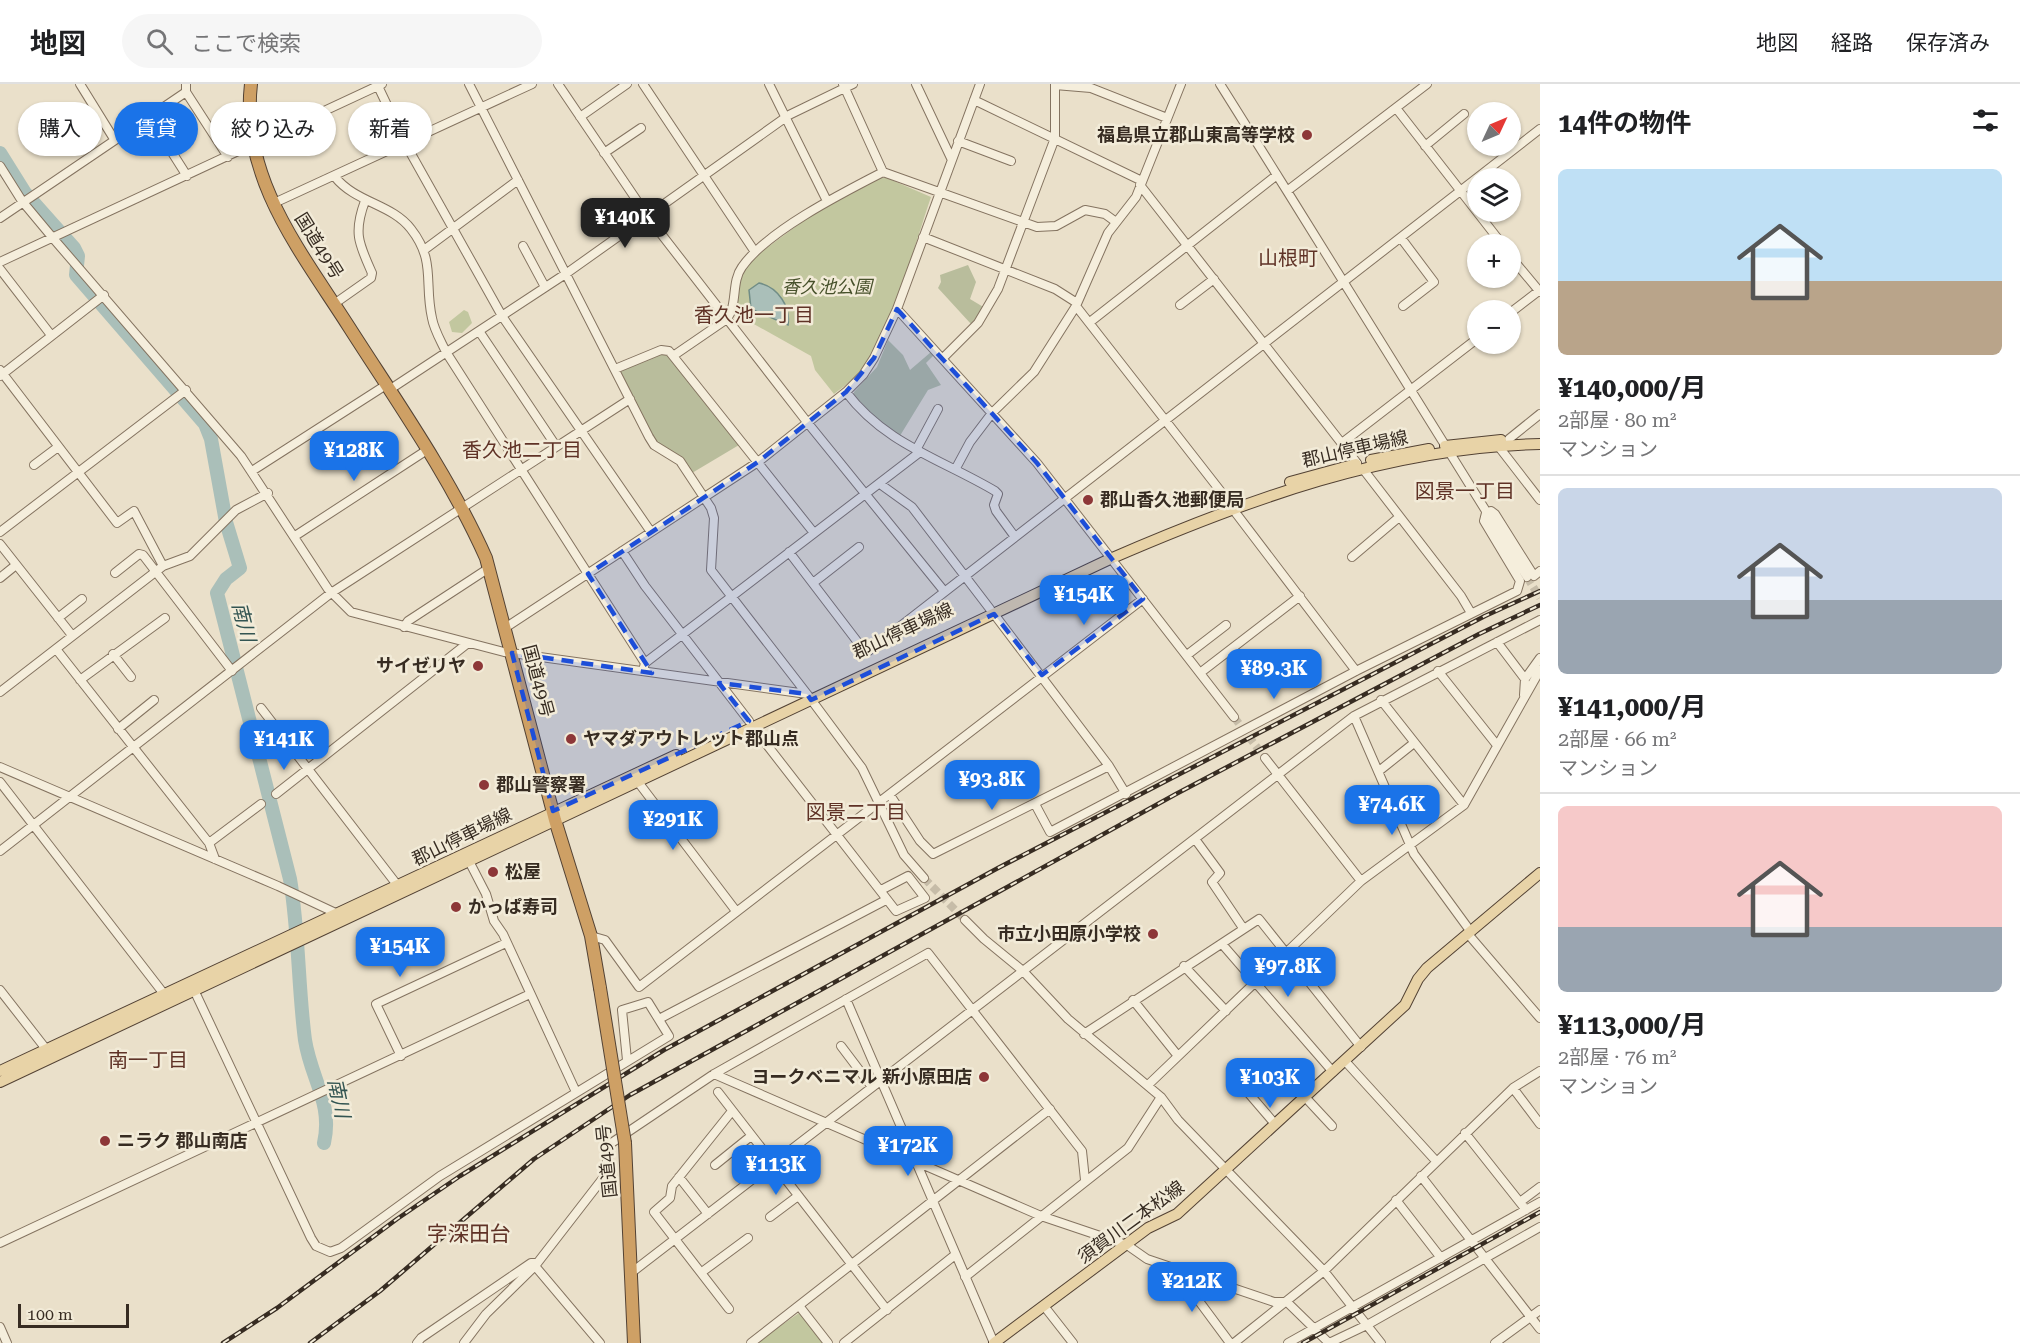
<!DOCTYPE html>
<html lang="ja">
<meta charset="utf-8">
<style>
body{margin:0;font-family:"Roboto Serif","Noto Sans JP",serif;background:#f6f6f6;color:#202124;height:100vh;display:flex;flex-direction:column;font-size:22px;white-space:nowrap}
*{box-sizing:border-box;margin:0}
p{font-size:20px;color:#757577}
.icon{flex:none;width:33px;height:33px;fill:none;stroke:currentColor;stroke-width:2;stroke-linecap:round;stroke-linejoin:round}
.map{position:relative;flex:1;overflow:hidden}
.details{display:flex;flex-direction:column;background:#fff;width:480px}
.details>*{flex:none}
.guide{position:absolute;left:18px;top:18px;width:570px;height:54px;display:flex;gap:12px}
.needle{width:39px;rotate:46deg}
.tools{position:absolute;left:1467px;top:18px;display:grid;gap:12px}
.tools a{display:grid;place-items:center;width:54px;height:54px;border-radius:50%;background:#fff;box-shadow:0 2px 4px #0004;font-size:30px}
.scale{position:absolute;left:18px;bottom:15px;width:111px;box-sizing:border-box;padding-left:6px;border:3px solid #372c22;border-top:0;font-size:16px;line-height:21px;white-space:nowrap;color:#372c22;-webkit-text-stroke:4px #f2ebd8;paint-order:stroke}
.price{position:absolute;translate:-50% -51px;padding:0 14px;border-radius:12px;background:#1a73e8;color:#fff;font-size:20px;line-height:39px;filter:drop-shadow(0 2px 3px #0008)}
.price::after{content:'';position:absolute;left:50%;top:36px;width:18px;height:14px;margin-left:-9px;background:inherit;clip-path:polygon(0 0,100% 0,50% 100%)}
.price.active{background:#222;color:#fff}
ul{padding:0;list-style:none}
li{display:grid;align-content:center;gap:12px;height:318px;padding:0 18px}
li+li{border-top:2px solid #e0e0e0}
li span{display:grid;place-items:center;height:186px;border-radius:9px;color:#555}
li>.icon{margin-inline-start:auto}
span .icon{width:108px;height:108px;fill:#fffc;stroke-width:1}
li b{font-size:26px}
h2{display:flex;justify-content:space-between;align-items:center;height:72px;padding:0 18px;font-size:26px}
.tag{padding:0 21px;border-radius:27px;background:#fff;box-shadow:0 2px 4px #0004;font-size:21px;line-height:54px}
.tag.active{background:#1a73e8;color:#fff}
header{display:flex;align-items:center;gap:36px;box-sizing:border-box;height:84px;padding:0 30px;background:#fff;border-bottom:2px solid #e0e0e0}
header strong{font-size:28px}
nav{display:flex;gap:33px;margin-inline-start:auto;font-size:21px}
.search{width:420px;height:54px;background:#f6f6f6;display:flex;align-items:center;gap:15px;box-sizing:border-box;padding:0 21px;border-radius:33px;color:#757577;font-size:22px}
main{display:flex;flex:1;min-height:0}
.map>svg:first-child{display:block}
.green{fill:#c2c79f}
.cemetery{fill:#b9bd9c}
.water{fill:#aabfb9;stroke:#718d86;stroke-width:1.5}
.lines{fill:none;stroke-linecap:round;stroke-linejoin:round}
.river{stroke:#aabfb9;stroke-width:14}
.minor-tunnel{stroke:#c6bca8;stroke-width:8;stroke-dasharray:8 4;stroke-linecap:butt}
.minor-casing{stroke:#847360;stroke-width:10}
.major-casing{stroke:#534234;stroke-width:12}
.highway-casing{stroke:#534234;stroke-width:14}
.minor{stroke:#f5eedc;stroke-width:8}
.major{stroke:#e8d3a7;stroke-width:10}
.highway{stroke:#cea065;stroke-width:12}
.rail-casing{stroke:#372c22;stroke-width:4.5}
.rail{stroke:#f2ebd8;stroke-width:2;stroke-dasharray:7;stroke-linecap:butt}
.highway-bridge-casing{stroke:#534234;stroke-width:14;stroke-linecap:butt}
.highway-bridge{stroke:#cea065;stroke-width:12}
.marked{fill:#1d4ed8;fill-opacity:0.2;stroke:#1d4ed8;stroke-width:4.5;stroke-dasharray:12 8;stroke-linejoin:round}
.poi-dot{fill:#8d3738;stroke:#f2ebd8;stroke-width:2}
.labels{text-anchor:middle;stroke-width:5;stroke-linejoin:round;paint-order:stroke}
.poi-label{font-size:18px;font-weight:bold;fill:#372c22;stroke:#f2ebd8;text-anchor:start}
.street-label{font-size:18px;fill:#372c22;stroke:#f2ebd8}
.park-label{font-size:18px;font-style:italic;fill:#47512b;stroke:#f2ebd8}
.neighbourhood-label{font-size:20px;fill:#5f3226;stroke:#f2ebd8}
.water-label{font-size:20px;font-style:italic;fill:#335552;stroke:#f2ebd8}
.quarter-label{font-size:21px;fill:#5f3226;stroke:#f2ebd8}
</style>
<header>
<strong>地図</strong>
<div class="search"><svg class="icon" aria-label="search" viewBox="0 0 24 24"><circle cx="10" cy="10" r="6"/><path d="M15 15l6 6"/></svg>ここで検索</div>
<nav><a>地図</a><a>経路</a><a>保存済み</a></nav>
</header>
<main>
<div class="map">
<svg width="1540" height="1259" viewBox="0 0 1540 1259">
<rect width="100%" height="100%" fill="#eae0ca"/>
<path class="green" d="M 875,94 L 887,94 L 931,113 C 914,162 893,246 862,285 C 855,295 844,302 834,310 L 815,286 L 811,272 L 743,234 L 736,225 L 740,192 L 748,178 L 822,123 Z
M 464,226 L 468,228 L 472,239 L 462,249 L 452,248 L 449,238 Z
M 799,1229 L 824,1259 L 756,1259 Z"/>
<path class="cemetery" d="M 968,181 L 976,198 L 970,215 L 985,224 L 971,240 L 938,204 L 941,198 L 940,191 Z
M 888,256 L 903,271 L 910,286 L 931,268 L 934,271 L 926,279 L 941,301 L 928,306 L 898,355 L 854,313 L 854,308 L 877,283 Z
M 662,269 L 667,270 L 739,361 L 692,389 L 651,352 L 619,288 Z"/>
<path class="water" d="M 759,199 C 778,203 791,223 788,241 L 751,225 L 749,206 Z"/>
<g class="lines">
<path class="river" d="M 0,69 L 25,109 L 74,164 L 78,172 L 76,191 L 205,340 L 211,355 L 226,438 L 240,484 L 226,495 L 217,509 L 290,795 C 299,848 298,903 305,956 C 311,995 333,1019 324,1059"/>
<path class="minor-tunnel" d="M 1527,493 L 1540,514
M 1234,633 L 1265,674
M 924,794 L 965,836"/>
<g class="minor-casing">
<path id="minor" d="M 80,0 L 114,55
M 186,0 L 186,8 L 228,73
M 377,0 L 405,59 L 502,232 L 651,448
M 469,0 L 649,353 L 654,361 L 680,377 L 711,424 L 714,434 L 711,486 L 807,610
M 558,0 L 648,133 L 807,338 L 944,507
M 643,0 L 755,168
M 769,0 L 827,117
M 843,0 L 883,88 L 1037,143 L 1056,142 L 1085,126 L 1105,130 L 1116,138
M 916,0 L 951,74
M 1220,0 L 1287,107
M 1427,0 L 1287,107 L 1527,493
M 1055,1 L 1091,4 L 1167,34
M 974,16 L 1142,97
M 1396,24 L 1502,160
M 149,32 L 187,92
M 580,33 L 627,0
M 958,57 L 1011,77
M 1425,62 L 1464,30
M 604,69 L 641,44
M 0,82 L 22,117 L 52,153 L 241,372 L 328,505 L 351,528 L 504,568 L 807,610 L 862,684 L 904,771 L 924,794
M 335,93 C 356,119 392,120 411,145 C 436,177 424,199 432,234 C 434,246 441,257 446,268 L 645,579
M 1140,101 L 1357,379
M 272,120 L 532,0
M 0,134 L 186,8
M 923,153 L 1055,205 L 1077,219
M 1401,154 L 1434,198 L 1403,222
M 523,162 L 545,203
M 424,166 L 518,96
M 1510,172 L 1540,208
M 0,178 L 382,0
M 0,185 L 51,251
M 334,220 L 371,194 L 372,189 C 359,160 353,149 365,117
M 1180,221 L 1214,195
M 1076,222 L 1229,418
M 897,225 L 1037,379 L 1234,633
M 1510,229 L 1540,206
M 1090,238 L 1277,91
M 479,247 L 556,362
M 943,274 L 978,239 L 998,205 L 1055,54 L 1055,0
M 615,285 L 661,266 L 669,267 L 673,272
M 0,286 L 117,439 L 134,427 L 163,482
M 0,292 L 104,211
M 389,306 L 567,189 L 789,31 L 853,0
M 846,308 C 885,360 941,375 995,407 L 998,410 L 994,421 L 996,427 L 1015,453
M 1509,355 L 1540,330
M 1342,359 L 1478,254
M 1499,363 L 1540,416
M 916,366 L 938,325
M 34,381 L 58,363
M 956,384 L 970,358 L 992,329 L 1034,288 L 1076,222 L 1108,149 L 1136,113 L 1181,0
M 1363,385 L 1461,512 L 1471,529
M 252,387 L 386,301
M 880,400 L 912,423 L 990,525
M 1232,424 L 1356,587
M 0,448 L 186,306
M 814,449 L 673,272 L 727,235 C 738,220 731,198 742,183 C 767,147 844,108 883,88
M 295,452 L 427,366
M 0,460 L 71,550
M 622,467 L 645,502 L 749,637
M 789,468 L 866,569 L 1540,45
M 1352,473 L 1398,434
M 115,489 L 139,470 L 143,471 L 232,587
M 0,494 L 16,481
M 813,499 L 859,463
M 994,530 L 1109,682 L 1126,710
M 58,534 L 82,515
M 404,543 L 408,537 L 489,484
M 505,544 L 758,378 L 846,308 L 863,291 L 874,274 L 897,225 L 980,0
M 1497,558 L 1525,595
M 56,565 L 209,759 L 215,775
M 113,570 L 131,593
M 1187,571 L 1226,541
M 644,583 L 645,579 L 920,368
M 1438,587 L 1496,660
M 1200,589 L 1300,512
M 80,596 L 165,534
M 0,608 L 163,482 L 190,472 L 236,426 L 268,409
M 1524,611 L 1525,595 L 1540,574
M 1381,616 L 1464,721
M 261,624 L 398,802
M 1354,632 L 1414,770 L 1471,848
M 753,643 L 896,827 L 925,814 L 908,792 L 881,806
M 118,645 L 154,616
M 1265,674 L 1361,797
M 0,683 L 278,802 L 340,831
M 1379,687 L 1414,659
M 635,694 L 736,827
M 0,698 L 164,910
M 276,710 L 468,559
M 890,711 L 920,757 L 933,770 L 1109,682
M 1035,720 L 1050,748 L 1356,587 L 1517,507 L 1520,497 L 1484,437 L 1486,429 L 1491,427 L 1495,430 L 1534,492 L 1540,487
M 1195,755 L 1220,789 L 1212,798 L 1243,844
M 209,759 L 261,720
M 0,767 L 331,509 L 630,315
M 470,779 L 486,810 L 494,837 L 503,850 L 576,1008
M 965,836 L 984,855 L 1023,887 L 1068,935 L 1161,1013 L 1178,1036 L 1324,1187 L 1381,1259
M 1468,850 L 1540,934
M 591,852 L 605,856 L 639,903 L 1143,515
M 1222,860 L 1333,988
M 1184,882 L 1226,927
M 0,906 L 46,965
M 195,908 L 311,1154 L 316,1162 L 330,1168 L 341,1164 L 440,1092 L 669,952 L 648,918 L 622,926 L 627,976
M 846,915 L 994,1259
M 1133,916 L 1178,972
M 659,935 L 886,816
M 1084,950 L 1259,835 L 1361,963
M 841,962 L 872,1003
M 401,972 L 376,920 L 506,859
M 1345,977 L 1436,1077
M 714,990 L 1041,1132 L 1127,1161 L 1147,1175 L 1274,1218 L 1287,1218 L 1329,1259
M 1233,991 L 1275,1040
M 1148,1001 L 1361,797 L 1464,721 L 1540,586
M 1513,1004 L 1540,1040
M 718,1008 L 887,1226
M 1305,1013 L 1332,1042
M 1465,1049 L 1526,1126
M 715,1081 L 751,1052
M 1421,1092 L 1540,1245
M 679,1093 L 708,1130
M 1396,1116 L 1441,1174
M 1520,1118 L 1540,1103
M 770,1133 L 798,1112
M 0,1159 L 530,910
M 535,1182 L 600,1259
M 1176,1186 L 1230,1259
M 702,1188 L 748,1154
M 631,1189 L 1354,632 L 1540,536
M 965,1193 L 1128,1064 L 1161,1013
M 1044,1222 L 1073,1259
M 800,1223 L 828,1259
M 729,1225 L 654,1128 L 670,1114 L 672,1102 L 732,1027
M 0,1243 L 7,1259
M 417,1259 L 421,1254 L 531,1179 L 535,1179
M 464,1259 L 486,1230 L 535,1182 L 607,1089 L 607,1062 L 714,990 L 928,869 L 1082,1067 L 1085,1096
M 751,1259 L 1050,1025
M 844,1259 L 955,1171
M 1234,1259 L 1324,1187 L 1513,1004 L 1540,987
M 1288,1259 L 1540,1118
M 1329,1259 L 1367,1241 L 1540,1143
M 1495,1259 L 1540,1226"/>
</g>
<g class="major-casing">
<path id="major" d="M 1445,362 L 1501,356
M 1371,376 L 1429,365
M 1290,398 L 1356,380
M 0,987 L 676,671
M 0,998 L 1110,475 C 1246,416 1390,363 1540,360
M 994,1259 L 1148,1144 L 1177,1130 L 1405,921 L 1418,895 L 1427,884 L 1540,789"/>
</g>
<g class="highway-casing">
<path id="highway" d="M 251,0 C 240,94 302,169 349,243 C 397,318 450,393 486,474 L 555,736 L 591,852 L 600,904
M 625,1059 L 634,1259"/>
</g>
<use href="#minor" class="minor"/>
<use href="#major" class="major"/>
<use href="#highway" class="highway"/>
<g class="rail-casing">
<path id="rail" d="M 223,1259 L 277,1224 L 397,1135 L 460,1092 L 664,966 L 998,784 L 1485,532 L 1540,507
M 310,1259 L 380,1207 L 534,1075 L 630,1011 L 1176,710 L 1479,550 L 1540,521
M 1303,1259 L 1540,1128"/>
</g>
<use href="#rail" class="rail"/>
<g class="highway-bridge-casing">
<path id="highway-bridge" d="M 600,904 L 625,1059"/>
</g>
<use href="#highway-bridge" class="highway-bridge"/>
</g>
<path class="marked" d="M 897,225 L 1037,379 L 1143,515 L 1042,591 L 994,530 L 811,616 L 807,610 L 719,599 L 749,637 L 553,727 L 512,569 L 652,589 L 588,490 L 758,378 L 846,308 L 874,274 Z"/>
<g class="poi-dot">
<circle cx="1307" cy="51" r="6"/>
<circle cx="1088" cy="416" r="6"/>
<circle cx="478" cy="582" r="6"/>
<circle cx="571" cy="655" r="6"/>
<circle cx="484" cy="701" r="6"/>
<circle cx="493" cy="788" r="6"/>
<circle cx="456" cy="823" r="6"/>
<circle cx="1153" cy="850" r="6"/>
<circle cx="984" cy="993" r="6"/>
<circle cx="105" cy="1057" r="6"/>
</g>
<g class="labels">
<g class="poi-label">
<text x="1295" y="57" text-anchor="end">福島県立郡山東高等学校</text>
<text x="1100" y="422">郡山香久池郵便局</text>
<text x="466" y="588" text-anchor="end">サイゼリヤ</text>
<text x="583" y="661">ヤマダアウトレット郡山点</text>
<text x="496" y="707">郡山警察署</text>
<text x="505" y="794">松屋</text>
<text x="468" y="829">かっぱ寿司</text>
<text x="1141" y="856" text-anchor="end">市立小田原小学校</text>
<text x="972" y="999" text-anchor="end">ヨークベニマル 新小原田店</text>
<text x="117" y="1063">ニラク 郡山南店</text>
</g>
<g class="street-label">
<text transform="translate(319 162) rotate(58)" y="6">国道49号</text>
<text transform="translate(1355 365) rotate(-13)" y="6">郡山停車場線</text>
<text transform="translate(903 547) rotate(-25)" y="6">郡山停車場線</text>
<text transform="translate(538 597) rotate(75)" y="6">国道49号</text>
<text transform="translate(462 753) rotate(-26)" y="6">郡山停車場線</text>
<text transform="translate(607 1077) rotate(-96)" y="6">国道49号</text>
<text transform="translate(1131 1138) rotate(-36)" y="6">須賀川二本松線</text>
</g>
<g class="park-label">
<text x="827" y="209">香久池公園</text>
</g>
<g class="neighbourhood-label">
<text x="1288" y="181">山根町</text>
<text x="754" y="238">香久池一丁目</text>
<text x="522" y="373">香久池二丁目</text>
<text x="1465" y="414">図景一丁目</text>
<text x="856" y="735">図景二丁目</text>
<text x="148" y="983">南一丁目</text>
</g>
<g class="water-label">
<text transform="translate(244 538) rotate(76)" y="7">南川</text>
<text transform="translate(339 1014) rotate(78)" y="7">南川</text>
</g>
<g class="quarter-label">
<text x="469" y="1157">字深田台</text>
</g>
</g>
</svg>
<div class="tools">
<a><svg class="needle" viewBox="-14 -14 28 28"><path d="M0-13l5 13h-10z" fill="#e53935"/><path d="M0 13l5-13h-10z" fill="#757577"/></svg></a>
<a><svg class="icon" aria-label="layers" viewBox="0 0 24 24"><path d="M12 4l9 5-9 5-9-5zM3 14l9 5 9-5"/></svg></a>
<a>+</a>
<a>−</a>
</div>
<div class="scale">100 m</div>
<b class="price active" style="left:625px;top:165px">¥140K</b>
<b class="price" style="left:354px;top:398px">¥128K</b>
<b class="price" style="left:1084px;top:542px">¥154K</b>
<b class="price" style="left:1274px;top:616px">¥89.3K</b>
<b class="price" style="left:284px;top:687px">¥141K</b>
<b class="price" style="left:992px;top:727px">¥93.8K</b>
<b class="price" style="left:1392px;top:752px">¥74.6K</b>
<b class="price" style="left:673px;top:767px">¥291K</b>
<b class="price" style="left:400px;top:894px">¥154K</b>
<b class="price" style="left:1288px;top:914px">¥97.8K</b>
<b class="price" style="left:1270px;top:1025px">¥103K</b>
<b class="price" style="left:908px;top:1093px">¥172K</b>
<b class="price" style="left:776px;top:1112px">¥113K</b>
<b class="price" style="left:1192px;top:1229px">¥212K</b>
<div class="guide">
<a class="tag">購入</a>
<a class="tag active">賃貸</a>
<a class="tag">絞り込み</a>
<a class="tag">新着</a>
</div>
</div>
<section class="details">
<h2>14件の物件<svg class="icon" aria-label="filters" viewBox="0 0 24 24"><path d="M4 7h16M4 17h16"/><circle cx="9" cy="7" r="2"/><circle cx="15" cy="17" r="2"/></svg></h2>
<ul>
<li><span style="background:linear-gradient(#bfe0f5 60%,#b9a48a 0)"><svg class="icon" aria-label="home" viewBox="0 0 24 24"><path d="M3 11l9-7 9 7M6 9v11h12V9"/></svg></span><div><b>¥140,000/月</b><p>2部屋 · 80 m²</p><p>マンション</p></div></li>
<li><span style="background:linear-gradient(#c9d6e8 60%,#9aa5b1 0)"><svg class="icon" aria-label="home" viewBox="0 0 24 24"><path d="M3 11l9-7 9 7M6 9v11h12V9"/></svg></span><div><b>¥141,000/月</b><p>2部屋 · 66 m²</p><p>マンション</p></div></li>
<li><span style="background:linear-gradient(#f6c9c9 65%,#9aa5b1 0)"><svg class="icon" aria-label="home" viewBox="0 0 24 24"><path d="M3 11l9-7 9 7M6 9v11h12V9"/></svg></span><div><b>¥113,000/月</b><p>2部屋 · 76 m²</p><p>マンション</p></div></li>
</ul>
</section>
</main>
